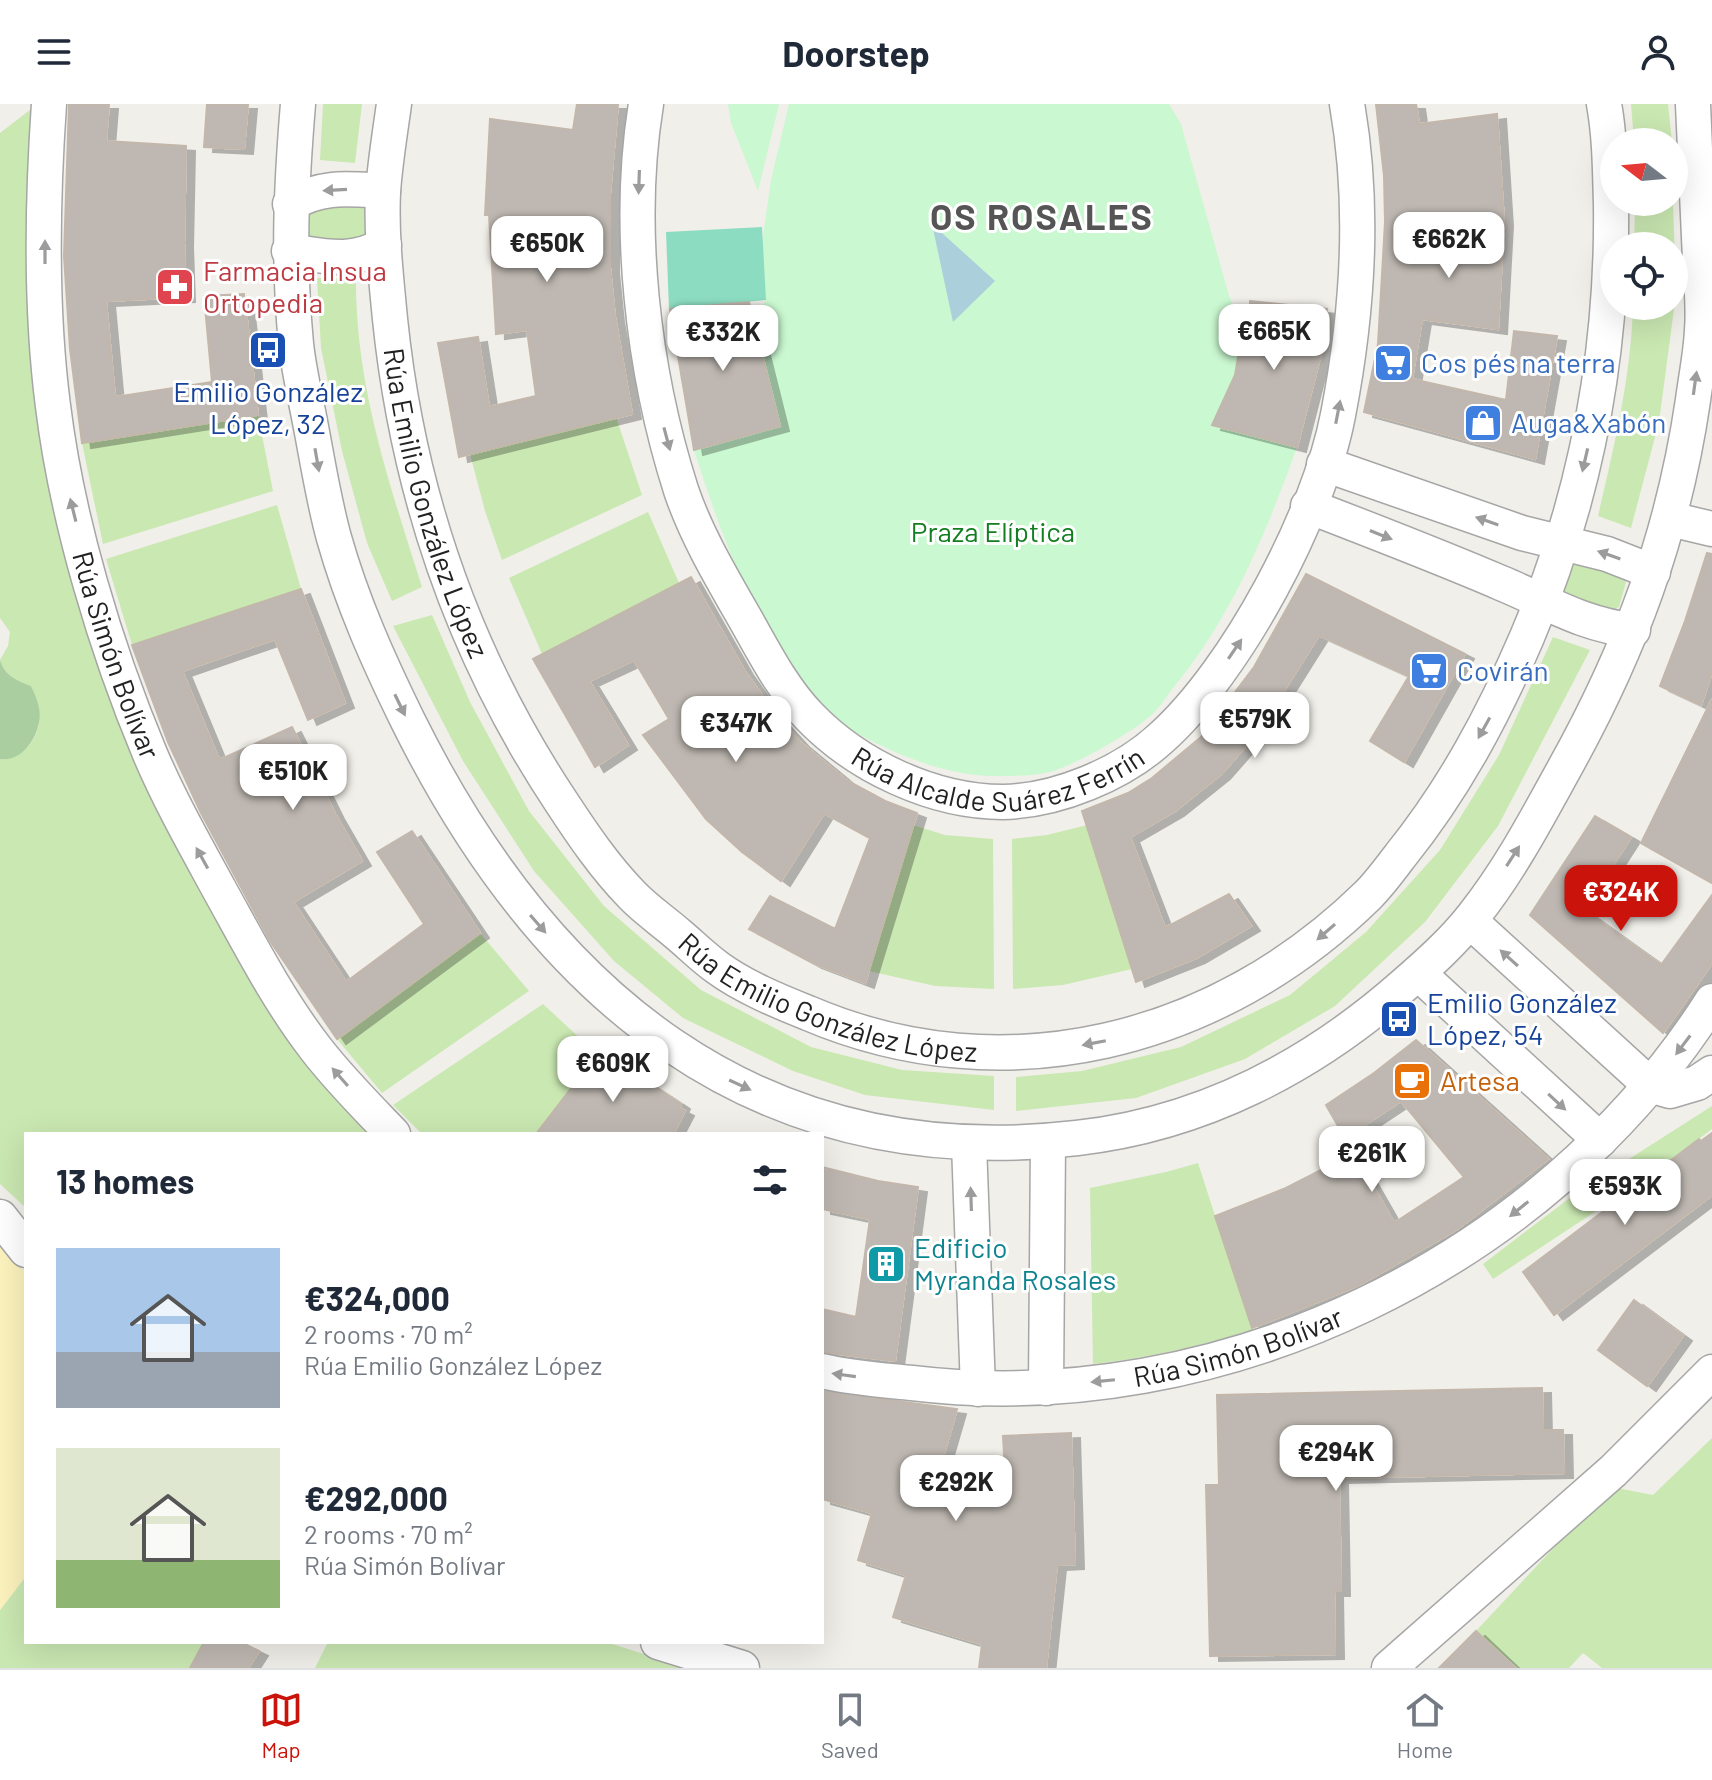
<!DOCTYPE html>
<meta charset="utf-8">
<style>
body{margin:0;font-family:Barlow,sans-serif;background:#f6f6f7;color:#1f2937;height:100vh;display:flex;flex-direction:column;font-size:30px;white-space:nowrap}
*{box-sizing:border-box;margin:0}
p{font-size:26px;color:#747a83}
.icon{flex:none;width:44px;height:44px;fill:none;stroke:currentColor;stroke-width:2;stroke-linecap:round;stroke-linejoin:round}
.map{position:relative;flex:1;overflow:hidden}
.drawer{position:absolute;left:24px;top:1028px;width:800px;height:512px;display:flex;flex-direction:column;background:#fff;border-radius:0px;box-shadow:0 8px 32px #0002}
.drawer>*{flex:none}
.needle{width:52px;rotate:286deg}
.fabs{position:absolute;left:1600px;top:24px;display:grid;gap:16px}
.fabs a{display:grid;place-items:center;width:88px;height:88px;border-radius:50%;background:#fff;box-shadow:0 8px 32px #0002;font-size:40px}
.price{position:absolute;translate:-50% -68px;padding:0 18px;border-radius:16px;background:#fff;color:#222;font-size:26px;line-height:52px;filter:drop-shadow(0 2px 4px #0008)}
.price::after{content:'';position:absolute;left:50%;top:48px;width:24px;height:18px;margin-left:-12px;background:inherit;clip-path:polygon(0 0,100% 0,50% 100%)}
.price.on{background:#ca130a;color:#fff}
ul{padding:0;list-style:none}
li{display:flex;align-items:center;gap:24px;height:200px;padding:0 32px}
li span{display:grid;place-items:center;flex:none;width:224px;height:160px;border-radius:0px;color:#555}
li>.icon{margin-inline-start:auto}
span .icon{width:96px;height:96px;fill:#fffc;stroke-width:1}
li b{font-size:34px}
h2{display:flex;justify-content:space-between;align-items:center;height:96px;padding:0 32px;font-size:34px}
header{display:flex;justify-content:space-between;align-items:center;height:104px;padding:0 32px;background:#fff;font-size:36px;font-weight:700}
.tabs{display:flex;justify-content:space-around;align-items:center;height:112px;border-top:2px solid #e0e1e3;background:#fff;font-size:22px;color:#747a83}
.tabs a{display:grid;justify-items:center;gap:4px}
.tabs .on{color:#ca130a}
.map>svg:first-child{display:block}
.grass{fill:#cae8b2}
.forest{fill:#abcea0}
.sand{fill:#fcf2bd}
.park{fill:#caf8d0}
.pitch{fill:#8cdcc1}
.water{fill:#accfdc}
.building{fill:#bfb8b2;stroke:#c3b7ac;stroke-width:2;filter:url(#shadow)}
.lines{fill:none;stroke-linecap:round;stroke-linejoin:round}
.minor-casing{stroke:#a6a6a6;stroke-width:37}
.minor{stroke:#fff;stroke-width:34}
.oneway{fill:#9c9c9c}
.labels{text-anchor:middle;stroke-width:6;stroke-linejoin:round;paint-order:stroke}
.health-label{font-size:28px;fill:#be3a42;stroke:#fff;text-anchor:start}
.shop-label{font-size:28px;fill:#366cbe;stroke:#fff;text-anchor:start}
.transit-label{font-size:28px;fill:#164399;stroke:#fff}
.street-label{font-size:28px;fill:#222;stroke:#fff}
.park-label{font-size:28px;fill:#127e20;stroke:#fff}
.food-label{font-size:28px;fill:#c56008;stroke:#fff;text-anchor:start}
.culture-label{font-size:28px;fill:#0d838f;stroke:#fff;text-anchor:start}
.district-label{font-size:36px;font-weight:bold;letter-spacing:2px;fill:#555;stroke:#fff}
</style>
<header><svg class="icon" aria-label="menu" viewBox="0 0 24 24"><path d="M4 6h16M4 12h16M4 18h16"/></svg>Doorstep<svg class="icon" aria-label="person" viewBox="0 0 24 24"><circle cx="12" cy="8" r="4"/><path d="M4 21q1-7 8-7t8 7"/></svg></header>
<div class="map">
<svg width="1712" height="1564" viewBox="0 0 1712 1564">
<defs>
<filter id="shadow"><feDropShadow dx="9" dy="5" stdDeviation="0" flood-color="#0004"/></filter>
</defs>
<rect width="100%" height="100%" fill="#f1efe9"/>
<path class="grass" d="M 323,0 L 362,0 L 355,59 L 320,56 Z
M 1631,0 L 1668,0 L 1672,38 L 1634,38 Z
M 35,2 L 26,104 L 30,207 L 123,623 L 382,1030 L 26,1030 L 26,1104 L 0,1080 L 0,655 C 19,657 36,638 39,620 C 41,609 34,593 31,582 C 16,576 5,572 0,556 L 8,542 L 10,528 L 0,514 L 0,29 Z
M 354,95 L 365,104 L 367,127 L 361,138 L 316,139 L 307,131 L 306,109 Z
M 1635,98 L 1673,98 L 1676,190 L 1659,318 L 1631,424 L 1598,412 C 1614,343 1631,273 1633,202 L 1674,202 L 1674,142 L 1634,142 Z
M 317,174 L 356,174 C 355,281 390,382 422,483 L 392,497 L 367,439 L 342,347 L 321,244 Z
M 258,311 L 273,387 L 103,440 L 82,339 Z
M 616,313 L 642,391 L 502,456 L 485,407 L 470,350 Z
M 277,401 L 301,485 L 132,541 L 106,455 Z
M 648,408 L 679,479 L 542,550 L 509,474 Z
M 1584,456 L 1617,468 L 1626,478 L 1619,503 L 1609,509 L 1564,494 L 1561,482 L 1571,460 Z
M 432,511 L 470,598 L 529,707 L 604,802 L 701,886 L 811,943 L 902,966 L 994,972 L 994,1006 L 865,991 L 793,967 L 683,914 L 614,857 L 534,767 L 463,657 L 393,522 Z
M 1553,533 L 1590,546 L 1498,722 L 1425,818 L 1335,902 L 1245,955 L 1136,994 L 1016,1007 L 1016,973 L 1082,967 L 1181,943 L 1290,891 L 1366,828 L 1440,746 L 1499,651 Z
M 913,721 L 945,731 L 993,735 L 994,885 L 935,882 L 869,867 Z
M 1087,721 L 1132,865 L 1063,881 L 1013,885 L 1012,735 L 1047,731 Z
M 480,829 L 529,887 L 382,989 L 337,935 Z
M 543,900 L 597,950 L 535,1030 L 422,1030 L 393,1001 Z
M 1712,1002 L 1712,1025 L 1648,1073 L 1493,1175 L 1483,1160 L 1579,1087 Z
M 1198,1059 L 1252,1226 C 1200,1242 1148,1254 1093,1260 L 1090,1084 L 1166,1068 Z
M 1712,1334 L 1712,1564 L 1602,1564 L 1583,1549 L 1569,1564 L 1518,1564 L 1476,1527 L 1560,1437 L 1617,1384 L 1653,1391 Z
M 26,1472 L 26,1538 L 204,1538 L 190,1564 L 0,1564 L 0,1506 Z
M 328,1538 L 606,1538 L 688,1564 L 315,1564 Z"/>
<path class="forest" d="M 0,556 C 5,572 16,576 31,582 C 36,593 42,606 39,619 C 35,638 20,658 0,655 Z"/>
<path class="sand" d="M 0,1142 L 26,1169 L 26,1472 L 0,1506 Z"/>
<path class="park" d="M 728,0 L 779,0 L 758,87 L 731,19 Z
M 789,0 L 1169,0 L 1181,20 L 1229,192 L 1234,203 L 1245,212 L 1235,271 L 1212,321 L 1297,343 C 1266,429 1232,513 1173,584 C 1166,593 1159,605 1150,612 C 1130,630 1075,661 1050,668 C 1033,672 1013,672 995,672 C 963,672 932,663 902,651 C 879,641 852,629 833,612 C 760,543 724,439 694,346 L 780,321 L 752,210 L 760,205 L 766,196 L 762,139 L 771,76 Z"/>
<path class="pitch" d="M 762,123 L 766,196 L 669,205 L 666,128 Z"/>
<path class="water" d="M 932,120 L 995,177 L 953,218 Z"/>
<path class="building" d="M 69,0 L 109,0 L 106,37 L 186,42 L 184,139 L 186,193 L 106,197 L 115,293 L 212,278 L 204,192 L 244,190 L 258,311 L 82,339 L 70,245 L 64,152 Z
M 207,0 L 248,0 L 244,45 L 204,43 Z
M 577,0 L 618,0 L 610,90 L 610,164 L 615,213 L 632,310 L 459,353 L 438,239 L 478,233 L 489,303 L 536,292 L 527,226 L 496,230 L 489,111 L 485,111 L 490,15 L 573,26 Z
M 1376,0 L 1416,0 L 1419,20 L 1497,10 L 1504,117 L 1498,225 L 1422,215 L 1412,275 L 1506,296 L 1514,227 L 1557,232 L 1535,355 L 1364,308 L 1378,240 L 1385,118 L 1384,72 Z
M 1250,197 L 1327,205 L 1322,246 L 1297,343 L 1212,321 L 1235,271 L 1245,212 L 1250,212 Z
M 749,198 L 780,322 L 694,346 L 670,205 Z
M 1707,449 L 1712,450 L 1712,568 L 1701,601 L 1660,582 L 1685,517 Z
M 1306,470 L 1465,550 L 1404,658 L 1370,637 L 1409,572 L 1319,531 L 1258,628 L 1221,670 L 1175,707 L 1130,733 L 1165,824 L 1229,790 L 1251,822 L 1196,854 L 1136,878 L 1082,707 L 1128,689 L 1152,674 L 1201,633 L 1254,563 Z
M 691,473 L 744,566 L 779,615 L 800,638 L 846,676 L 885,697 L 917,709 L 865,879 L 813,859 L 749,825 L 770,792 L 835,825 L 870,734 L 824,709 L 781,777 L 742,748 L 706,715 L 643,631 L 669,615 L 634,556 L 589,577 L 628,641 L 595,663 L 533,555 Z
M 301,485 L 345,599 L 308,616 L 275,535 L 182,567 L 219,656 L 292,623 L 335,710 L 362,757 L 293,798 L 346,878 L 424,820 L 377,748 L 412,727 L 480,829 L 337,935 L 270,837 L 201,709 L 168,638 L 132,541 Z
M 1712,595 L 1712,779 L 1641,739 Z
M 1595,712 L 1631,733 L 1584,806 L 1661,861 L 1712,791 L 1712,859 L 1663,929 L 1530,811 Z
M 1416,936 L 1548,1055 L 1456,1126 L 1357,1182 L 1252,1224 L 1215,1112 L 1286,1084 L 1354,1049 L 1394,1119 L 1464,1073 L 1401,997 L 1345,1034 L 1326,1001 L 1374,969 Z
M 597,950 L 611,960 L 614,956 L 681,1000 L 679,1004 L 685,1007 L 673,1030 L 536,1030 L 575,979 L 571,976 L 590,951 L 594,954 Z
M 1712,1029 L 1712,1091 L 1554,1211 L 1523,1168 L 1699,1035 L 1701,1037 Z
M 822,1063 L 878,1077 L 918,1083 L 895,1257 L 822,1248 L 822,1205 L 856,1213 L 870,1115 L 822,1105 Z
M 1634,1196 L 1683,1232 L 1647,1282 L 1598,1246 Z
M 1542,1284 L 1543,1326 L 1563,1326 L 1564,1369 L 1339,1374 L 1341,1487 L 1334,1487 L 1335,1550 L 1210,1552 L 1206,1381 L 1219,1381 L 1217,1291 Z
M 822,1287 L 957,1305 L 939,1367 L 1006,1387 L 1003,1332 L 1071,1329 L 1075,1460 L 1057,1461 L 1046,1564 L 979,1564 L 982,1540 L 893,1513 L 906,1471 L 858,1456 L 872,1409 L 822,1395 Z
M 1476,1527 L 1515,1564 L 1439,1564 Z
M 204,1538 L 241,1538 L 259,1547 L 248,1564 L 190,1564 Z"/>
<g class="lines">
<g class="minor-casing">
<g id="minor">
<path id="s1" d="M 49,0 C 42,100 40,202 53,302 C 67,416 106,545 150,650 C 170,697 195,741 219,785 C 249,839 278,896 316,945 C 339,975 367,1003 393,1030"/>
<path d="M 298,0 C 291,84 288,155 296,240 C 299,268 306,296 311,323 C 318,360 324,398 334,434 C 352,498 379,558 408,617 C 544,891 756,1071 1077,1034 C 1201,1020 1311,963 1404,881 C 1428,860 1454,837 1474,811 C 1509,767 1536,716 1563,667 C 1630,547 1673,432 1693,296 C 1696,273 1701,249 1702,226 C 1704,203 1701,179 1700,155 C 1698,104 1695,52 1693,0"/>
<path id="s2" d="M 394,0 C 390,29 385,59 383,88 C 381,130 386,173 390,215 C 408,390 464,552 562,699 C 583,731 604,762 631,790 C 645,805 663,817 679,831 C 692,842 704,854 718,864 C 744,883 778,897 808,909 C 1005,993 1218,938 1368,791 C 1380,779 1390,765 1400,752 C 1454,685 1493,612 1527,533 C 1585,396 1613,250 1611,101 C 1610,67 1610,33 1604,0"/>
<path id="s3" d="M 646,0 C 626,123 643,267 681,386 C 696,431 723,476 747,518 C 765,550 783,585 809,612 C 857,662 933,698 1003,698 C 1057,697 1122,670 1161,634 C 1237,566 1319,411 1338,311 C 1358,208 1365,103 1347,0"/>
<path d="M 290,100 C 322,81 348,85 383,87"/>
<path d="M 289,147 C 325,152 351,160 384,141"/>
<path d="M 1324,360 L 1522,429 L 1607,450 L 1653,468"/>
<path d="M 1308,402 C 1373,427 1438,452 1501,479 C 1545,497 1585,522 1633,526"/>
<path d="M 1670,415 L 1712,425"/>
<path d="M 1470,817 L 1650,981 L 1670,987 L 1697,979 L 1712,969"/>
<path d="M 1418,869 L 1600,1036"/>
<path d="M 969,1040 L 978,1285"/>
<path d="M 0,1113 L 26,1146"/>
<path id="s4" d="M 822,1267 C 851,1274 882,1276 912,1279 C 1220,1316 1546,1159 1712,897"/>
<path d="M 1046,1284 L 1048,1037"/>
<path d="M 658,1538 L 742,1564"/>
<path d="M 1389,1564 L 1613,1367 L 1712,1268"/>
</g>
</g>
<use href="#minor" class="minor"/>
</g>
<defs><path id="oneway-solid" d="M-6-.8H1V-3.2L6.5 0L1 3.2V.8H-6Z" transform="scale(2)"/></defs>
<g class="oneway">
<use href="#oneway-solid" transform="translate(639 78) rotate(92)"/>
<use href="#oneway-solid" transform="translate(335 86) rotate(177)"/>
<use href="#oneway-solid" transform="translate(45 148) rotate(-90)"/>
<use href="#oneway-solid" transform="translate(1695 279) rotate(-82)"/>
<use href="#oneway-solid" transform="translate(1338 308) rotate(-79)"/>
<use href="#oneway-solid" transform="translate(667 335) rotate(75)"/>
<use href="#oneway-solid" transform="translate(317 356) rotate(80)"/>
<use href="#oneway-solid" transform="translate(1585 356) rotate(103)"/>
<use href="#oneway-solid" transform="translate(73 406) rotate(-104)"/>
<use href="#oneway-solid" transform="translate(1487 417) rotate(-161)"/>
<use href="#oneway-solid" transform="translate(1381 431) rotate(22)"/>
<use href="#oneway-solid" transform="translate(1609 451) rotate(-161)"/>
<use href="#oneway-solid" transform="translate(1235 545) rotate(-56)"/>
<use href="#oneway-solid" transform="translate(400 601) rotate(64)"/>
<use href="#oneway-solid" transform="translate(1484 624) rotate(119)"/>
<use href="#oneway-solid" transform="translate(1513 752) rotate(-57)"/>
<use href="#oneway-solid" transform="translate(202 754) rotate(-119)"/>
<use href="#oneway-solid" transform="translate(538 820) rotate(49)"/>
<use href="#oneway-solid" transform="translate(1326 828) rotate(139)"/>
<use href="#oneway-solid" transform="translate(1509 854) rotate(-138)"/>
<use href="#oneway-solid" transform="translate(1094 939) rotate(169)"/>
<use href="#oneway-solid" transform="translate(1683 941) rotate(127)"/>
<use href="#oneway-solid" transform="translate(340 973) rotate(-131)"/>
<use href="#oneway-solid" transform="translate(740 981) rotate(25)"/>
<use href="#oneway-solid" transform="translate(1557 998) rotate(43)"/>
<use href="#oneway-solid" transform="translate(971 1095) rotate(-92)"/>
<use href="#oneway-solid" transform="translate(1519 1105) rotate(141)"/>
<use href="#oneway-solid" transform="translate(844 1271) rotate(-172)"/>
<use href="#oneway-solid" transform="translate(1103 1277) rotate(174)"/>
</g>
<defs>
<g id="pharmacy-square" transform="scale(2)"><rect x="-9" y="-9" width="18" height="18" rx="4" fill="#e0444e" stroke="#fff"/><path d="M-2-6h4v4h4v4h-4v4h-4v-4h-4v-4h4Z" fill="#fff"/></g>
<g id="bus-square" transform="scale(2)"><rect x="-9" y="-9" width="18" height="18" rx="4" fill="#1a4fb4" stroke="#fff"/><path d="M-5-6H5V4H4V6H2V4H-2V6H-4V4H-5ZM-3.5-4V0h7V-4ZM-3.5 1.2v1.5H-2V1.2ZM2 1.2v1.5H3.5V1.2Z" fill="#fff"/></g>
<g id="supermarket-square" transform="scale(2)"><rect x="-9" y="-9" width="18" height="18" rx="4" fill="#3f7fe0" stroke="#fff"/><path d="M-6-5.5h2.5l.6 2H6L4.5 2H-2.5L-4.4-4H-6ZM-1.5 3.2a1.3 1.3 0 1 0 .1 0ZM3 3.2a1.3 1.3 0 1 0 .1 0Z" fill="#fff"/></g>
<g id="shop-square" transform="scale(2)"><rect x="-9" y="-9" width="18" height="18" rx="4" fill="#3f7fe0" stroke="#fff"/><path d="M-5-2.5h2.3a2.7 3.5 0 0 1 5.4 0H5L5.5 6h-11ZM-1.5-2.5h3a1.5 2.3 0 0 0-3 0Z" fill="#fff"/></g>
<g id="cafe-square" transform="scale(2)"><rect x="-9" y="-9" width="18" height="18" rx="4" fill="#e8710a" stroke="#fff"/><path d="M-5.5-4.5H6V0H3Q3 3.5 0 3.5H-2.5Q-5.5 3.5-5.5 0ZM3-3.2v2h1.7v-2ZM-6 4.5H4V6H-6Z" fill="#fff"/></g>
<g id="building-square" transform="scale(2)"><rect x="-9" y="-9" width="18" height="18" rx="4" fill="#0f9aa8" stroke="#fff"/><path d="M-4-6H4V6H1V3H-1V6H-4ZM-2.5-4.3h1.7v1.8h-1.7ZM.8-4.3h1.7v1.8H.8ZM-2.5-1h1.7V.8h-1.7ZM.8-1h1.7V.8H.8Z" fill="#fff"/></g>
</defs>
<g fill-rule="evenodd">
<use href="#pharmacy-square" x="175" y="183"/>
<use href="#bus-square" x="268" y="246"/>
<use href="#supermarket-square" x="1393" y="259"/>
<use href="#shop-square" x="1483" y="319"/>
<use href="#supermarket-square" x="1429" y="567"/>
<use href="#bus-square" x="1399" y="915"/>
<use href="#cafe-square" x="1412" y="977"/>
<use href="#building-square" x="886" y="1160"/>
</g>
<g class="labels">
<g class="health-label">
<text x="203" y="177">Farmacia Insua<tspan x="203" dy="32">Ortopedia</tspan></text>
</g>
<g class="shop-label">
<text x="1421" y="269">Cos pés na terra</text>
<text x="1511" y="329">Auga&amp;Xabón</text>
<text x="1457" y="577">Covirán</text>
</g>
<g class="transit-label">
<text x="268" y="298">Emilio González<tspan x="268" dy="32">López, 32</tspan></text>
<text x="1427" y="909" text-anchor="start">Emilio González<tspan x="1427" dy="32">López, 54</tspan></text>
</g>
<g class="street-label">
<text dy="10" stroke="none"><textPath href="#s2" startOffset="406">Rúa Emilio González López</textPath></text>
<text dy="10" stroke="none"><textPath href="#s1" startOffset="560">Rúa Simón Bolívar</textPath></text>
<text dy="10" stroke="none"><textPath href="#s3" startOffset="864">Rúa Alcalde Suárez Ferrín</textPath></text>
<text dy="10" stroke="none"><textPath href="#s2" startOffset="1078">Rúa Emilio González López</textPath></text>
<text dy="10" stroke="none"><textPath href="#s4" startOffset="422">Rúa Simón Bolívar</textPath></text>
</g>
<g class="park-label">
<text x="993" y="438">Praza Elíptica</text>
</g>
<g class="food-label">
<text x="1440" y="987">Artesa</text>
</g>
<g class="culture-label">
<text x="914" y="1154">Edificio<tspan x="914" dy="32">Myranda Rosales</tspan></text>
</g>
<g class="district-label">
<text x="1042" y="126">OS ROSALES</text>
</g>
</g>
</svg>
<div class="fabs">
<a><svg class="needle" viewBox="-14 -14 28 28"><path d="M0-13l5 13h-10z" fill="#e53935"/><path d="M0 13l5-13h-10z" fill="#747a83"/></svg></a>
<a><svg class="icon" aria-label="locate" viewBox="0 0 24 24"><circle cx="12" cy="12" r="6"/><path d="M12 2v4M12 18v4M2 12h4M18 12h4"/></svg></a>
</div>
<b class="price" style="left:1449px;top:176px">€662K</b>
<b class="price" style="left:547px;top:180px">€650K</b>
<b class="price" style="left:1274px;top:268px">€665K</b>
<b class="price" style="left:723px;top:269px">€332K</b>
<b class="price" style="left:1255px;top:656px">€579K</b>
<b class="price" style="left:736px;top:660px">€347K</b>
<b class="price" style="left:293px;top:708px">€510K</b>
<b class="price on" style="left:1621px;top:829px">€324K</b>
<b class="price" style="left:613px;top:1000px">€609K</b>
<b class="price" style="left:1372px;top:1090px">€261K</b>
<b class="price" style="left:1625px;top:1123px">€593K</b>
<b class="price" style="left:1336px;top:1389px">€294K</b>
<b class="price" style="left:956px;top:1419px">€292K</b>
<section class="drawer">
<h2>13 homes<svg class="icon" aria-label="filters" viewBox="0 0 24 24"><path d="M4 7h16M4 17h16"/><circle cx="9" cy="7" r="2"/><circle cx="15" cy="17" r="2"/></svg></h2>
<ul>
<li><span style="background:linear-gradient(#a9c7e8 65%,#9aa5b1 0)"><svg class="icon" aria-label="home" viewBox="0 0 24 24"><path d="M3 11l9-7 9 7M6 9v11h12V9"/></svg></span><div><b>€324,000</b><p>2 rooms · 70 m²</p><p>Rúa Emilio González López</p></div></li>
<li><span style="background:linear-gradient(#dfe7d0 70%,#8fb573 0)"><svg class="icon" aria-label="home" viewBox="0 0 24 24"><path d="M3 11l9-7 9 7M6 9v11h12V9"/></svg></span><div><b>€292,000</b><p>2 rooms · 70 m²</p><p>Rúa Simón Bolívar</p></div></li>
</ul>
</section>
</div>
<nav class="tabs">
<a class="on"><svg class="icon" aria-label="map" viewBox="0 0 24 24"><path d="M3 6l6-2 6 2 6-2v14l-6 2-6-2-6 2zM9 4v14M15 6v14"/></svg>Map</a>
<a><svg class="icon" aria-label="saved" viewBox="0 0 24 24"><path d="M7 4h10v16l-5-4-5 4z"/></svg>Saved</a>
<a><svg class="icon" aria-label="home" viewBox="0 0 24 24"><path d="M3 11l9-7 9 7M6 9v11h12V9"/></svg>Home</a>
</nav>
